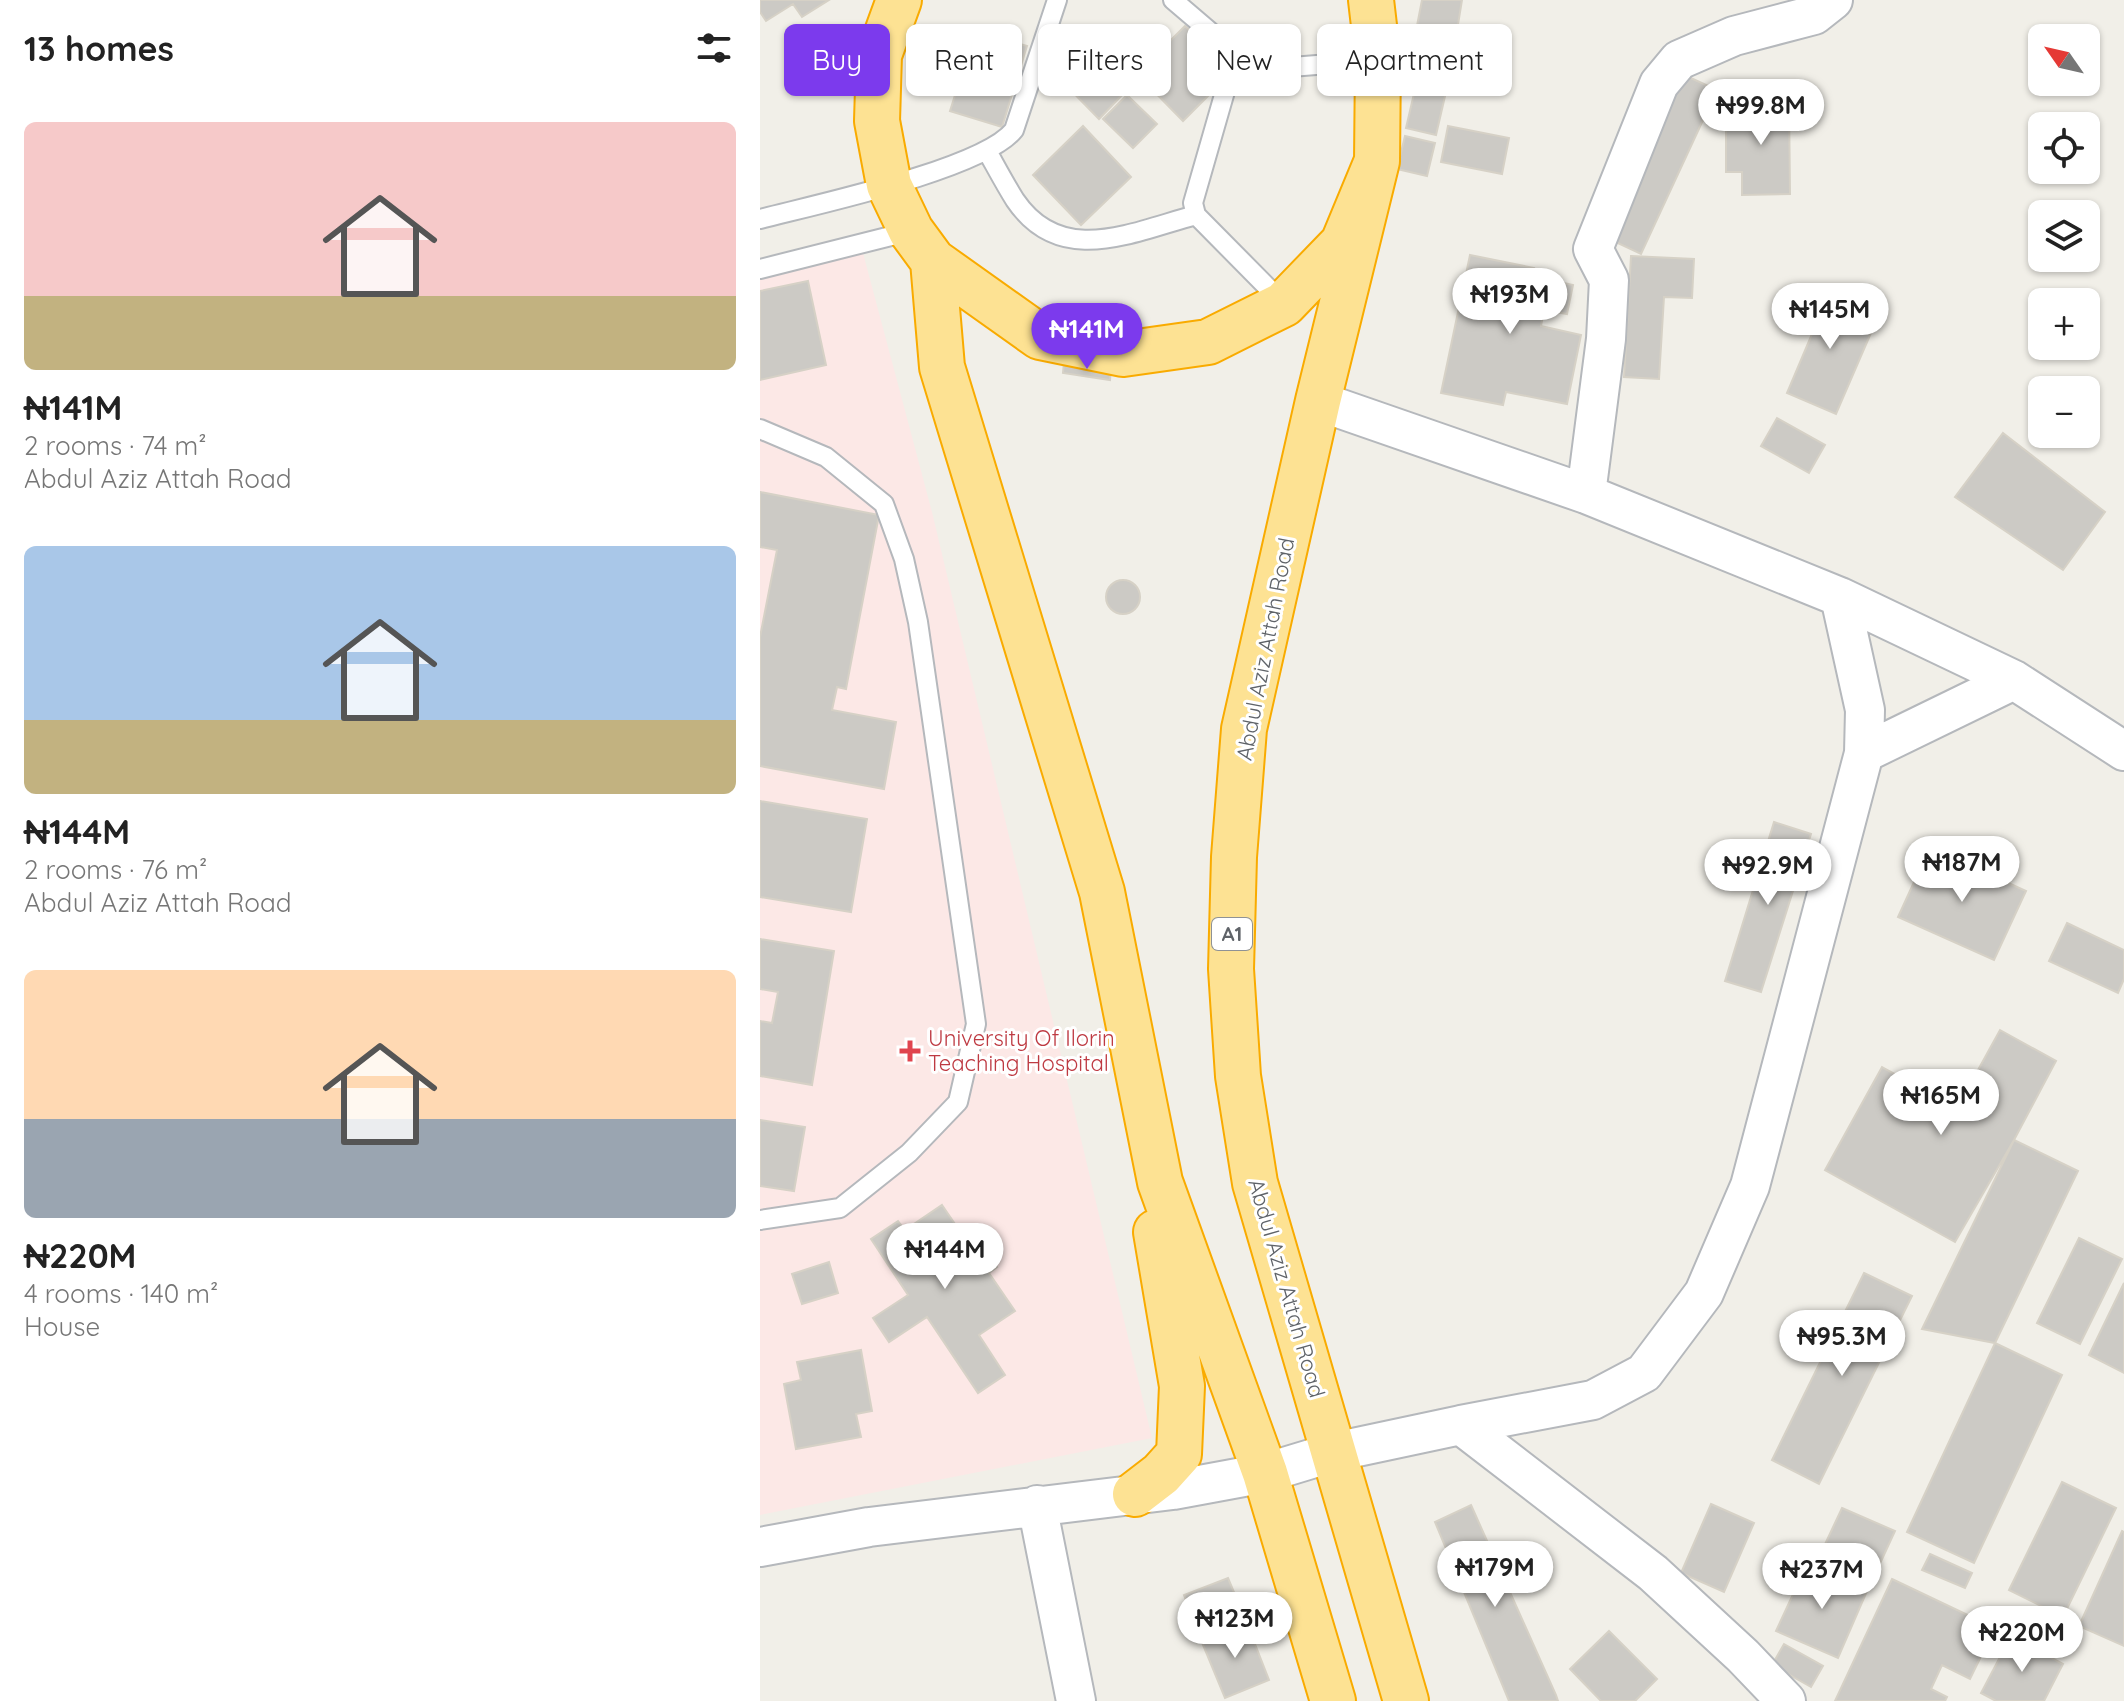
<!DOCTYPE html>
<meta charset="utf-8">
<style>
body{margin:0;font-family:Quicksand,sans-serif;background:#f2f2f2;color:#222;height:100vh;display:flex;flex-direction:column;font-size:30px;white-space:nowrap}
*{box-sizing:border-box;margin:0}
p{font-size:26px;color:#767676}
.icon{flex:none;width:44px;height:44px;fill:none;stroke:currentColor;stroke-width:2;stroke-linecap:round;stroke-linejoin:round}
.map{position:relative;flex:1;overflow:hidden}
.drawer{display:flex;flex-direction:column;background:#fff;width:760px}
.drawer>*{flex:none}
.banner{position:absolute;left:24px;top:24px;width:760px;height:72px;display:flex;gap:16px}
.needle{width:52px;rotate:304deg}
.buttons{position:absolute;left:1268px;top:24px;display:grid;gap:16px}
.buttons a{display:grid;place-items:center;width:72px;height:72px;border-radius:12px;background:#fff;box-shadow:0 2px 6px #0004;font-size:40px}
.price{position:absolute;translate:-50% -68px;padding:0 18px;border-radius:28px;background:#fff;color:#222;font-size:26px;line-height:52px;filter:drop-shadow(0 2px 4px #0008)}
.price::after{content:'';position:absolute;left:50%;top:48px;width:24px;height:18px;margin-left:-12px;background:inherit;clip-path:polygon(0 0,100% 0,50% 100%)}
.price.on{background:#7c3aed;color:#fff}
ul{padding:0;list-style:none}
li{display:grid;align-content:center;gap:16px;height:424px;padding:0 24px}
li span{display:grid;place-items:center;height:248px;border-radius:12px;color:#555}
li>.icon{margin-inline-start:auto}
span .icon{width:144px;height:144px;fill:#fffc;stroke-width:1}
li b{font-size:34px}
h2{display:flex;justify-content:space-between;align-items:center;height:96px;padding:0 24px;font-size:34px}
.chip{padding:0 28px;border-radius:12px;background:#fff;box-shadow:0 2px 6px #0004;font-size:28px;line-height:72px}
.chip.on{background:#7c3aed;color:#fff}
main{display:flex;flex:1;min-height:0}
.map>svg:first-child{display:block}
.medical{fill:#fce8e6}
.building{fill:#cccac5;stroke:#d6d1c6;stroke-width:2}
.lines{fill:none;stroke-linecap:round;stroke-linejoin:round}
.lane-casing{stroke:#b5b8bc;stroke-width:22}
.street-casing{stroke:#b5b8bc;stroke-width:42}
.highway-casing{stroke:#f9ab00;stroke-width:48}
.lane{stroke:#fff;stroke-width:18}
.street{stroke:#fff;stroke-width:38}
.highway{stroke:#fde293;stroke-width:44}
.health-dot{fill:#e0444e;stroke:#fff;stroke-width:3}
.labels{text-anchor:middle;stroke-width:6;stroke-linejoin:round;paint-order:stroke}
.shield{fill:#fff;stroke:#8f9295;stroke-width:2}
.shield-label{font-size:20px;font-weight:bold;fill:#5f6368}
.street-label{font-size:22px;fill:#5f6368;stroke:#fff}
.health-label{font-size:22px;fill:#be3a42;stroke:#fff;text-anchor:start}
</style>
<main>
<section class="drawer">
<h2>13 homes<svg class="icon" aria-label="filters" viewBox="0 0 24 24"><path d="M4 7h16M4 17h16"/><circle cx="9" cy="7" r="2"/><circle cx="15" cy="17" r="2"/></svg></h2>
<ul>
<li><span style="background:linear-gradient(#f6c9c9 70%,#c2b280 0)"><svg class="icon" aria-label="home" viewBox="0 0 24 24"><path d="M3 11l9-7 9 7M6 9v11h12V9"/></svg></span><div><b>₦141M</b><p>2 rooms · 74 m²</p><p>Abdul Aziz Attah Road</p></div></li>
<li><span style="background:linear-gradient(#a9c7e8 70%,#c2b280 0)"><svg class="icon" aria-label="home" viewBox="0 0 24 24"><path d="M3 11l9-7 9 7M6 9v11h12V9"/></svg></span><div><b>₦144M</b><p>2 rooms · 76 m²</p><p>Abdul Aziz Attah Road</p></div></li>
<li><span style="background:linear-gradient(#ffd9b3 60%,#9aa5b1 0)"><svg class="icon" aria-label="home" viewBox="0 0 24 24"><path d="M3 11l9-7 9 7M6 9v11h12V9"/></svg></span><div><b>₦220M</b><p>4 rooms · 140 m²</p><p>House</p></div></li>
</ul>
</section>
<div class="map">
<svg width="1364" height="1701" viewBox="0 0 1364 1701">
<rect width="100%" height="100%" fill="#f1efe8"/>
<path class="medical" d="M 103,253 L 172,512 L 392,1438 L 0,1515 L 0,280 Z"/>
<path class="building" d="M 0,0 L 69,0 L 42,17 L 33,4 L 6,21 L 0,12 Z
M 662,0 L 702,0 L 694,49 L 654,41 Z
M 425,26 L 472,72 L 423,121 L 377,74 Z
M 215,31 L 267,46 L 242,127 L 190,111 Z
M 322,42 L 368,89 L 339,119 L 292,71 Z
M 662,59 L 692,66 L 676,135 L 646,128 Z
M 920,73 L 957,90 L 881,254 L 845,237 Z
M 367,95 L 397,124 L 373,148 L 343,119 Z
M 1029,99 L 1030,194 L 982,195 L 982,172 L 966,172 L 966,127 L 979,127 L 979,100 Z
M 323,126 L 371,177 L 321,225 L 273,175 Z
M 688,126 L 749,138 L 742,174 L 681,162 Z
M 645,136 L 675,143 L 667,176 L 637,169 Z
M 710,255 L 774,268 L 772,276 L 813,285 L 807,314 L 784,310 L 781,326 L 821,335 L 807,404 L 746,392 L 743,405 L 681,393 Z
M 871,256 L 934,259 L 932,298 L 904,297 L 899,379 L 864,377 Z
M 48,281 L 66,365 L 0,380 L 0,291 Z
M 1052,291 L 1117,319 L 1076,414 L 1027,393 L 1052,334 L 1037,328 Z
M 304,362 L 351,368 L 350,380 L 303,373 Z
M 1017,418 L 1065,445 L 1049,473 L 1001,446 Z
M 1243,433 L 1345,512 L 1303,570 L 1195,497 Z
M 0,492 L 119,515 L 86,689 L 77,687 L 72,710 L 136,722 L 124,789 L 0,766 L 0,637 L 17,550 L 0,547 Z
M346 597a17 17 0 1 1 34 0a17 17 0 1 1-34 0Z
M 0,801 L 107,819 L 91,912 L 0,897 Z
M 1014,822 L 1051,834 L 1001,992 L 965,981 Z
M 1170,847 L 1266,891 L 1234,960 L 1138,917 Z
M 1307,923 L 1364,950 L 1364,979 L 1358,993 L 1289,961 Z
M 0,939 L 74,951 L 52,1085 L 0,1076 L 0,1021 L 12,1023 L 18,992 L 0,989 Z
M 1240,1030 L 1296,1061 L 1254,1140 L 1195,1242 L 1065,1170 L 1122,1067 L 1197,1108 Z
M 0,1120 L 45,1127 L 34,1191 L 0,1186 Z
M 1254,1140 L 1318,1171 L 1235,1343 L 1162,1329 Z
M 182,1205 L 208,1243 L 217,1238 L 237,1267 L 229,1273 L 255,1311 L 219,1335 L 245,1375 L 218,1393 L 167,1317 L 129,1342 L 113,1318 L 148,1295 L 111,1239 L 138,1221 L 145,1230 Z
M 1319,1238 L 1362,1259 L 1320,1344 L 1277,1323 Z
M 69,1262 L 78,1293 L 42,1304 L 32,1274 Z
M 1104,1273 L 1152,1296 L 1059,1484 L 1012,1460 Z
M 1364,1283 L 1364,1373 L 1329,1355 Z
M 1235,1343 L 1302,1375 L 1214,1563 L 1147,1532 Z
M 101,1350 L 112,1411 L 96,1414 L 101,1437 L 36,1449 L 24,1384 L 41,1380 L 37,1362 Z
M 1302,1482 L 1356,1508 L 1303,1617 L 1249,1590 Z
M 951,1504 L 994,1523 L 964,1592 L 921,1573 Z
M 711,1505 L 796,1695 L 798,1701 L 749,1701 L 675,1522 Z
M 1082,1508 L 1135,1531 L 1112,1581 L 1059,1557 Z
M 1362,1531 L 1364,1532 L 1364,1646 L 1319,1626 Z
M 1170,1554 L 1212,1573 L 1205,1588 L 1162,1570 Z
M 1047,1564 L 1107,1591 L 1078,1658 L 1016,1631 Z
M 468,1578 L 486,1621 L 441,1640 L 424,1595 Z
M 1132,1579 L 1235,1628 L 1210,1679 L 1182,1665 L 1171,1689 L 1187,1697 L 1185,1701 L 1075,1701 Z
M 486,1621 L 509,1680 L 465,1698 L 441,1640 Z
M 849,1631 L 897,1679 L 875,1701 L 841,1701 L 810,1669 Z
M 1251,1636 L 1303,1664 L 1284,1701 L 1236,1701 L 1221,1693 Z
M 1024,1644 L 1063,1666 L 1051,1687 L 1012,1665 Z"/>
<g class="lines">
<g class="lane-casing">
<path id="lane" d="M 413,0 L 495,70
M 227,151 C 236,167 245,184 255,200 C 301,268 372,232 436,215
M 0,219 C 54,205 223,169 254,130 L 297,0
M 0,269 L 151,231
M 524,304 L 436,215 L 433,203 L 466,88 L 477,75 L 495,70 L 618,60
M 0,429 L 66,457 L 124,504 L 144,559 L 158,622 L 216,1024 L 198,1102 L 149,1153 L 80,1208 L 0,1220"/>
</g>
<g class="street-casing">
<path id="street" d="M 558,401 L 826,494 L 1080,597 L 1254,680 L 1364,751
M 826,494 L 846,339 L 849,280 L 833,249 L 899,84 L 919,60 L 974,36 L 1054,15 L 1073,0
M 1104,753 L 1254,680
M 701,1425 L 833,1400 L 884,1373 L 944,1293 L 990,1186 L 1104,753 L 1105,710 L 1080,597
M 277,1505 L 316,1701
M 0,1547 L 109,1527 L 413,1490 L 505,1473 L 574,1452 L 701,1425 L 893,1573 L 983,1656 L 1026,1701"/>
</g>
<g class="highway-casing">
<path id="highway" d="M 139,0 L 119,55 L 117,121 L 129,185 L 151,231 L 173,261 L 280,337 L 363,354 L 448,342 L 524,304 L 583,243 L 617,161 L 618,60 L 611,0
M 617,161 L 558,401 L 484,729 L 474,857 L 471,969 L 478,1076 L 495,1183 L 646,1701
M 173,261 L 182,367 L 342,892 L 400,1182 L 505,1473 L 573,1701
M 375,1494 L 401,1474 L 419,1454 L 422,1386 L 396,1232"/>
</g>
<use href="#lane" class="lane"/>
<use href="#street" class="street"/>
<use href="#highway" class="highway"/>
</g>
<path class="health-dot" d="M146 1039h8v8h8v8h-8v8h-8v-8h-8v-8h8z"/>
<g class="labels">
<rect class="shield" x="452" y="918" width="40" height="32" rx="6"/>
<g class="shield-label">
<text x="472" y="941">A1</text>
</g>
<g class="street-label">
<text transform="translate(505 649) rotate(-79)" y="8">Abdul Aziz Attah Road</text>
<text transform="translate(527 1288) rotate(74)" y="8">Abdul Aziz Attah Road</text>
</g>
<g class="health-label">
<text x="168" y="1046">University Of Ilorin<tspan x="168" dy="25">Teaching Hospital</tspan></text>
</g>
</g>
</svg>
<div class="buttons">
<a><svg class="needle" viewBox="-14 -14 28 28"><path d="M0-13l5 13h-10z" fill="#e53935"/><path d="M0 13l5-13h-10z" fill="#767676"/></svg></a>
<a><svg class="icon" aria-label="locate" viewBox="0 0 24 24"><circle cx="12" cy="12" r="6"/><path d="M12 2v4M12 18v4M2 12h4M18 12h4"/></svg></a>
<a><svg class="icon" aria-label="layers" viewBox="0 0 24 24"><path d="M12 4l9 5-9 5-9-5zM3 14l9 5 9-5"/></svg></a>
<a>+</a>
<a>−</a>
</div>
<b class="price" style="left:1001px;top:147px">₦99.8M</b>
<b class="price" style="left:750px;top:336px">₦193M</b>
<b class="price" style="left:1070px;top:351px">₦145M</b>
<b class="price on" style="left:327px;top:371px">₦141M</b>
<b class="price" style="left:1202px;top:904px">₦187M</b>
<b class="price" style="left:1008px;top:907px">₦92.9M</b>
<b class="price" style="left:1181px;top:1137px">₦165M</b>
<b class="price" style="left:185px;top:1291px">₦144M</b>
<b class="price" style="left:1082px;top:1378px">₦95.3M</b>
<b class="price" style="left:735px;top:1609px">₦179M</b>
<b class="price" style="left:1062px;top:1611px">₦237M</b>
<b class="price" style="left:475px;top:1660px">₦123M</b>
<b class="price" style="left:1262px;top:1674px">₦220M</b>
<div class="banner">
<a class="chip on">Buy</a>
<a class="chip">Rent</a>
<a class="chip">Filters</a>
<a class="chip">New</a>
<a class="chip">Apartment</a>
</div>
</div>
</main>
